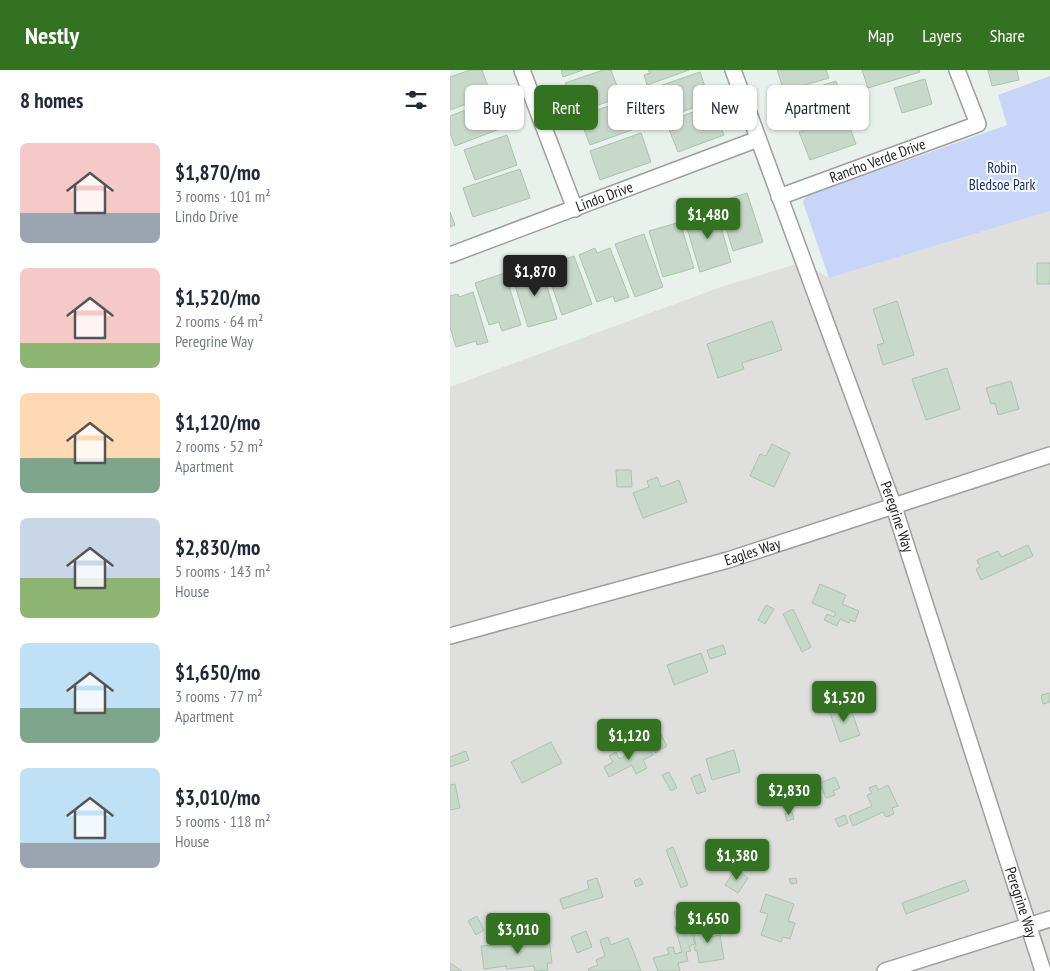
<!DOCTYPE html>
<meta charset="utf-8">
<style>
body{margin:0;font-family:"PT Sans Narrow",sans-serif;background:#f6f6f7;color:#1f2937;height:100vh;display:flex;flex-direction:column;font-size:19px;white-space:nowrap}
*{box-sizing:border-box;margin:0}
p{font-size:16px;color:#747a83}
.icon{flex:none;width:28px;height:28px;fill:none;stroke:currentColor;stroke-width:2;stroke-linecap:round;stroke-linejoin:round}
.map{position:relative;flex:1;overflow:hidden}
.drawer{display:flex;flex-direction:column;background:#fff;width:450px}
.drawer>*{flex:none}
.top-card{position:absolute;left:15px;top:15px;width:475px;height:45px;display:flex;gap:10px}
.price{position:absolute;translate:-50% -42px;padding:0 11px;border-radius:5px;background:#337221;color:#fff;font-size:16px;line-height:32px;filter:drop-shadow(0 1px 2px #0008)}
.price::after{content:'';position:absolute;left:50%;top:30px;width:15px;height:11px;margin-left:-8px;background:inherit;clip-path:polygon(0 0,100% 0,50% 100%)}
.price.active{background:#222;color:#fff}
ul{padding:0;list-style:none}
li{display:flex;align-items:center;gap:15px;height:125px;padding:0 20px}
li span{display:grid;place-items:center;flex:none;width:140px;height:100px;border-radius:8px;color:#555}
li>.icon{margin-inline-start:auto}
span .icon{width:60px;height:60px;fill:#fffc;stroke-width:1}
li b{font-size:21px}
h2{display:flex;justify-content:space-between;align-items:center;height:60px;padding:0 20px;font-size:21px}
.tag{padding:0 18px;border-radius:8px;background:#fff;box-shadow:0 1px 4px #0004;font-size:18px;line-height:45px}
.tag.active{background:#337221;color:#fff}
header{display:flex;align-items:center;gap:30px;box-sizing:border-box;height:70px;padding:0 25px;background:#337221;color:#fff}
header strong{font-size:24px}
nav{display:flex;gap:28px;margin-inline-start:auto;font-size:18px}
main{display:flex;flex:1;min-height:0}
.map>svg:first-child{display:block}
.residential{fill:#dfdfde}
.park{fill:#c8d5f8}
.building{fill:#c8d8ca;stroke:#abc3ad}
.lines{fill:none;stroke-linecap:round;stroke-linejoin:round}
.minor-casing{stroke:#9e9e9e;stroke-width:18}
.minor{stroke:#fff;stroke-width:15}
.labels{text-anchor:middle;stroke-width:4;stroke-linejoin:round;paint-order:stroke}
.street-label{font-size:15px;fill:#212121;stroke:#fff}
.park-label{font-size:15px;fill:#0f2d7f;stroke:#fff}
</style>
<header>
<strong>Nestly</strong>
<nav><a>Map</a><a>Layers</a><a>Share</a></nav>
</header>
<main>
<section class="drawer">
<h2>8 homes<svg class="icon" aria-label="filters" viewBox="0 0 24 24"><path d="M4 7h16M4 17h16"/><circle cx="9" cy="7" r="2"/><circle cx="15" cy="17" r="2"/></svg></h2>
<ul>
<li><span style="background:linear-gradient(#f6c9c9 70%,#9aa5b1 0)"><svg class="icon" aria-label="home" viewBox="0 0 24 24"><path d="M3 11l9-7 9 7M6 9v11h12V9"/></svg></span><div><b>$1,870/mo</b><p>3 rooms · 101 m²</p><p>Lindo Drive</p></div></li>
<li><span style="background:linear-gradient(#f6c9c9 75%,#8fb573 0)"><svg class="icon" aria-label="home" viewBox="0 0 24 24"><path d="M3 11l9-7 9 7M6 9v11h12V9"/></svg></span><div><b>$1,520/mo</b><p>2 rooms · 64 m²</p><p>Peregrine Way</p></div></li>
<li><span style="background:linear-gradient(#ffd9b3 65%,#7fa58c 0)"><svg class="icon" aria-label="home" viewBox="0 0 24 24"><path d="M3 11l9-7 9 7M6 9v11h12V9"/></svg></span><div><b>$1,120/mo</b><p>2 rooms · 52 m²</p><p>Apartment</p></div></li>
<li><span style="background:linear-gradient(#c9d6e8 60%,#8fb573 0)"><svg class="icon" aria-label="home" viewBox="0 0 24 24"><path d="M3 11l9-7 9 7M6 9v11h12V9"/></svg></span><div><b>$2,830/mo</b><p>5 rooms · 143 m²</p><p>House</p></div></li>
<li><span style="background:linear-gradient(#bfe0f5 65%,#7fa58c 0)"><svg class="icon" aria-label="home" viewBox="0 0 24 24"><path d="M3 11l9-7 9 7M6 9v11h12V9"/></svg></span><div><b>$1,650/mo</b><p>3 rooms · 77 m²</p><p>Apartment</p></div></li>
<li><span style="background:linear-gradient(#bfe0f5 75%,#9aa5b1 0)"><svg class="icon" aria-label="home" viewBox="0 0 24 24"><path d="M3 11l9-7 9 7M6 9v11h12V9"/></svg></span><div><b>$3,010/mo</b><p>5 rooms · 118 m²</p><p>House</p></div></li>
</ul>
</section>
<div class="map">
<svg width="600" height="901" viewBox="0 0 600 901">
<rect width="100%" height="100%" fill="#e8f1eb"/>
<path class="residential" d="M 600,141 L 600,901 L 0,901 L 0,317 L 271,217 L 353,192 L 379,208 Z"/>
<path class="park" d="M 600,6 L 600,141 L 379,208 L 353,132 L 356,126 L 557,55 L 548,25 Z"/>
<path class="building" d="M 20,0 L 32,0 L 41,25 L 0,40 L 0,7 Z
M 111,0 L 133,0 L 113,7 Z
M 153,0 L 161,0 L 171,27 L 126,43 L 115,13 Z
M 198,0 L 239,0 L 197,15 L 194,5 L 200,3 Z
M 327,0 L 376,0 L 379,8 L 334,21 Z
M 412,0 L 469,0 L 470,2 L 418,18 Z
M 538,0 L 567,0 L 569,10 L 542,16 Z
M 250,2 L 260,32 L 208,50 L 198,20 Z
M 475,9 L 482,34 L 452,43 L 444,18 Z
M 386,11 L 395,41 L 347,56 L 337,27 Z
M 180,29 L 190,57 L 140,75 L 129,46 Z
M 42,30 L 52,58 L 5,76 L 0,63 L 0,46 Z
M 262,35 L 274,65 L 228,82 L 216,52 Z
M 395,45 L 406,74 L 360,90 L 349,62 Z
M 191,63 L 201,92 L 150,110 L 140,81 Z
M 57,65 L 67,95 L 25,110 L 14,80 Z
M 70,99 L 80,128 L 23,147 L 13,118 Z
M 297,123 L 313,172 L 283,181 L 268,132 Z
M 266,139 L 281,192 L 250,202 L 234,148 Z
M 0,142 L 5,155 L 0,157 Z
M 230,152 L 244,198 L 213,207 L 199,161 Z
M 194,164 L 213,217 L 185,227 L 165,174 Z
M 145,178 L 147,183 L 160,178 L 179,227 L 165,232 L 163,226 L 147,232 L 129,185 Z
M 124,186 L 142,234 L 112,245 L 95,196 Z
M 587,193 L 600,193 L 600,214 L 587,214 Z
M 91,197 L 107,249 L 78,257 L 62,206 Z
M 55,203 L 71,255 L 52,261 L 49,252 L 39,255 L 25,213 Z
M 23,222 L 38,272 L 27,275 L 26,271 L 6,277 L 0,257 L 0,226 L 8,224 L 9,227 Z
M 447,231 L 464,285 L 433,295 L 427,275 L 434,273 L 423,239 Z
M 322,251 L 332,280 L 292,293 L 294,299 L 268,308 L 257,274 Z
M 497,298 L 510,339 L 476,350 L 462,309 Z
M 561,311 L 569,339 L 548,345 L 545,333 L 541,334 L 536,318 Z
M 322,374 L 340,383 L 324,417 L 300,406 L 310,384 L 316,386 Z
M 166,400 L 181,400 L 182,417 L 167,417 Z
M 207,407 L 211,417 L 229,410 L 237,432 L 193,448 L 183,423 L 199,417 L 197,411 Z
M 578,475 L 583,486 L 531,510 L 526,499 L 530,497 L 527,490 L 548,481 L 551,487 Z
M 370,514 L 396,525 L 392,534 L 409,541 L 405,552 L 400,550 L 399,553 L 390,549 L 387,556 L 374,550 L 377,544 L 384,547 L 386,543 L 362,533 Z
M 316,535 L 324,539 L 315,554 L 308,550 Z
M 343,539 L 361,577 L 352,582 L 333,544 Z
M 273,575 L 276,584 L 260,589 L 257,580 Z
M 251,583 L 258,602 L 224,615 L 217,595 Z
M 600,623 L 600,632 L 593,634 L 591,625 Z
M 399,634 L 410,665 L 390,672 L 379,640 Z
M 207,657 L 217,676 L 205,683 L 195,663 Z
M 101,672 L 112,693 L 72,713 L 61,692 Z
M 197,674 L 203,685 L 193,690 L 197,698 L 186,704 L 182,695 L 159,707 L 154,697 L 163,692 L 159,686 L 166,682 L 169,689 Z
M 284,680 L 290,702 L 262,710 L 256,689 Z
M 16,681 L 19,690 L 0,697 L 0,687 Z
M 219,702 L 227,718 L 221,721 L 212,705 Z
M 250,704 L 256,721 L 247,724 L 241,708 Z
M 385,707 L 390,718 L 383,721 L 385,725 L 376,728 L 370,713 Z
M 5,714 L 10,738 L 0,740 L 0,715 Z
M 426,715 L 428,720 L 438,715 L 448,736 L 442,738 L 444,744 L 436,747 L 433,742 L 403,756 L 399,746 L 422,736 L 417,725 L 422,723 L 419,718 Z
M 343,722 L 344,727 L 338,728 L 337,723 Z
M 342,742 L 344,749 L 337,751 L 335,744 Z
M 395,745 L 398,753 L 389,757 L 385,749 Z
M 223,777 L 238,815 L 231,818 L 216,780 Z
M 286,799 L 298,808 L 288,823 L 275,815 Z
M 147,808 L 153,827 L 113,839 L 110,829 L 139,819 L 137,811 Z
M 190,808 L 193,814 L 186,817 L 184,811 Z
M 346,808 L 347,813 L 341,814 L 339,809 Z
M 515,810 L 519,821 L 456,844 L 452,833 Z
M 316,824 L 344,834 L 338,851 L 345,853 L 340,869 L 333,867 L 331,872 L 311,865 L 318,844 L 310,842 Z
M 235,840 L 245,874 L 239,876 L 241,881 L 236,882 L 238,891 L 228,893 L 230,901 L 208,901 L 203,888 L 219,884 L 217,878 L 223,877 L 225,884 L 232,882 L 225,857 L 228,856 L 224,842 Z
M 27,846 L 34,860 L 26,865 L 18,851 Z
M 257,850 L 260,867 L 270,865 L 274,889 L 249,893 L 247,880 L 245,881 L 244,877 L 246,876 L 244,864 L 249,863 L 247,852 Z
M 136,861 L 142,877 L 127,883 L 121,867 Z
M 74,867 L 75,871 L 99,868 L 102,893 L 97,893 L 98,900 L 85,901 L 84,896 L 56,899 L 56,896 L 34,899 L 31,876 L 63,873 L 62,868 Z
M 158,867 L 161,875 L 178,868 L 191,901 L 139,901 L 138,899 L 148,895 L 146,890 L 155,886 L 150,870 Z
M 0,893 L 12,901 L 0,901 Z"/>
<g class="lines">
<g class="minor-casing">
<g id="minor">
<path d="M 72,0 L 125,139"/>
<path id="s1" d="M 283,0 L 444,437 L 593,901"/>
<path id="s2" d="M 329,127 L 528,54 L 507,0"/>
<path id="s3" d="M 0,185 L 308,69"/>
<path id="s4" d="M 0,566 L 278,490 L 600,385"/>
<path d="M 435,901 L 600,849"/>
</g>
</g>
<use href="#minor" class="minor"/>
</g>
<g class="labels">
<g class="street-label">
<text dy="5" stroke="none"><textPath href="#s2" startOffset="105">Rancho Verde Drive</textPath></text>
<text dy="5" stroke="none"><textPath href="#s3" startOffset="165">Lindo Drive</textPath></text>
<text dy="5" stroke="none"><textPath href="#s1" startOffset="476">Peregrine Way</textPath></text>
<text dy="5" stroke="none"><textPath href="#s4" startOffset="314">Eagles Way</textPath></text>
<text dy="5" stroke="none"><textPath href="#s1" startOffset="881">Peregrine Way</textPath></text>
</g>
<g class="park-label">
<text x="552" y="103">Robin<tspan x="552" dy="17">Bledsoe Park</tspan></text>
</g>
</g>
</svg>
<b class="price" style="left:258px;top:170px">$1,480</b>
<b class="price active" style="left:85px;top:227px">$1,870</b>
<b class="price" style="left:394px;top:653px">$1,520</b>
<b class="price" style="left:179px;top:691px">$1,120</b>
<b class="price" style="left:339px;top:746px">$2,830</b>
<b class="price" style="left:287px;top:811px">$1,380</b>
<b class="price" style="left:258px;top:874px">$1,650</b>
<b class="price" style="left:68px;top:885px">$3,010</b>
<div class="top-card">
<a class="tag">Buy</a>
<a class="tag active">Rent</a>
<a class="tag">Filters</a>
<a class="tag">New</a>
<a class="tag">Apartment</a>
</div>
</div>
</main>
